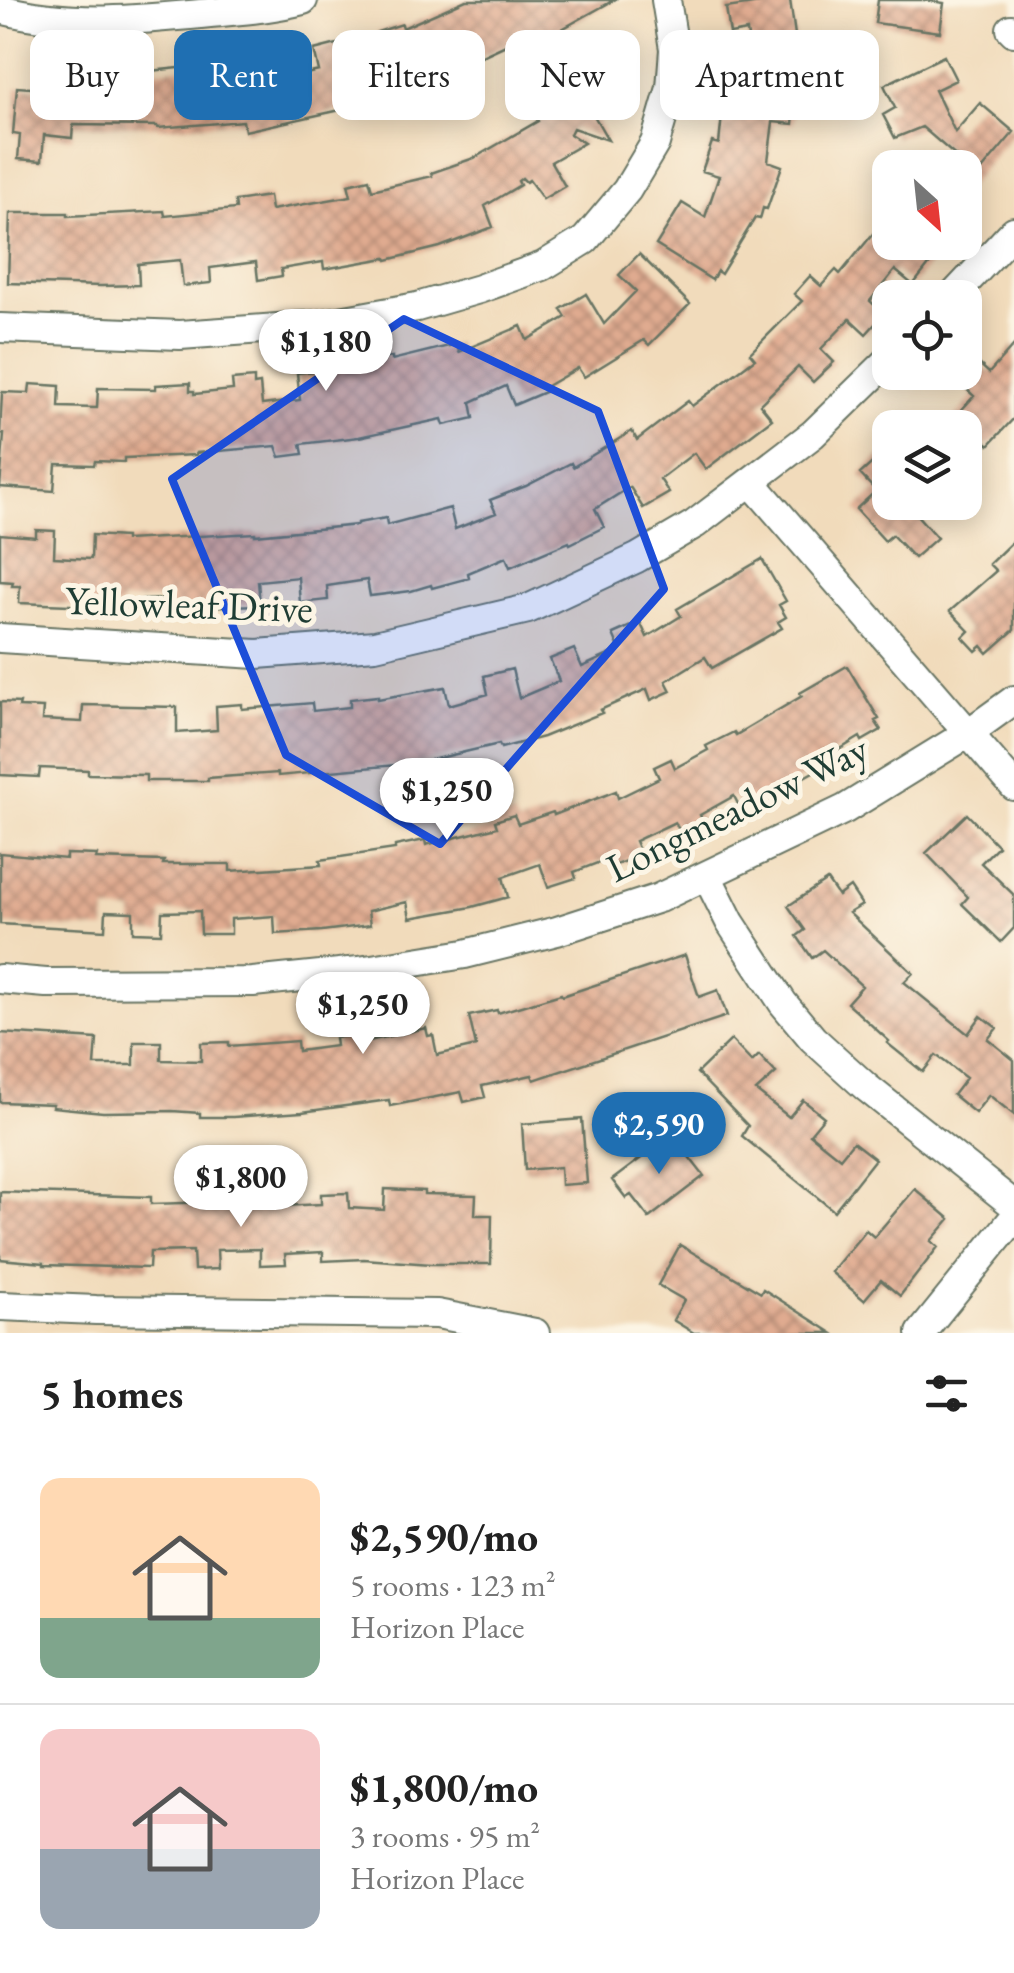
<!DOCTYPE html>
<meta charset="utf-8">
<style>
body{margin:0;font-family:"EB Garamond",serif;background:#f6f6f6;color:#222;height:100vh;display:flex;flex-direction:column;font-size:38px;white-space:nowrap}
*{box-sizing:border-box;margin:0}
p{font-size:32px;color:#767676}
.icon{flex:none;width:55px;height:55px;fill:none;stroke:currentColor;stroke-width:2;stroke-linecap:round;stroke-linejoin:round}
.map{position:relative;height:1333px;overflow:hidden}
.sheet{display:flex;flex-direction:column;background:#fff;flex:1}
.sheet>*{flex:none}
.top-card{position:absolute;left:30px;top:30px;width:955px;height:90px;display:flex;gap:20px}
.needle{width:65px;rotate:153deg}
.buttons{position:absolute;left:872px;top:150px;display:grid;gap:20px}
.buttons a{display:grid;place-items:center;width:110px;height:110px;border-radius:20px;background:#fff;box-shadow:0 5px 25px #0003;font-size:50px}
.price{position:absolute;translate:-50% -85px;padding:0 22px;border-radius:35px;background:#fff;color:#222;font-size:32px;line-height:65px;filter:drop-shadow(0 2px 5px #0008)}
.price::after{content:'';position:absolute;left:50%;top:60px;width:30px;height:22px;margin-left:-15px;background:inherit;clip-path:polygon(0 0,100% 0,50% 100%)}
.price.on{background:#1f6fb2;color:#fff}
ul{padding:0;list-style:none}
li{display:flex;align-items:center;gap:30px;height:250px;padding:0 40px}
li+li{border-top:2px solid #e0e0e0}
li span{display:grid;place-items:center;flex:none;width:280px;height:200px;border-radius:20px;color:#555}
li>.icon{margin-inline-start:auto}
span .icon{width:120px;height:120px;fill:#fffc;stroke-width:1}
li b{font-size:42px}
h2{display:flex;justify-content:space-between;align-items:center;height:120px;padding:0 40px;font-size:42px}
.pill{padding:0 35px;border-radius:20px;background:#fff;box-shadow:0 5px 25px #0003;font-size:35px;line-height:90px}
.pill.on{background:#1f6fb2;color:#fff}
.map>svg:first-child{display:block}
.building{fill:url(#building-cross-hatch)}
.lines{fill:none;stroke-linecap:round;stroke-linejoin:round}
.street-casing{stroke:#687463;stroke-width:32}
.street{stroke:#fff;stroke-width:28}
.marked{fill:#1d4ed8;fill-opacity:0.2;stroke:#1d4ed8;stroke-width:8;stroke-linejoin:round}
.labels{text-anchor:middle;stroke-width:10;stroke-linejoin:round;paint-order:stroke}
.street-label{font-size:40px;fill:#1f3d34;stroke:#fcf5e5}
</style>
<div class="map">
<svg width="1014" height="1333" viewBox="0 0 1014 1333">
<defs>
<pattern id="building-cross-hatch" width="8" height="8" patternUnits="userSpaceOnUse" patternTransform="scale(2.5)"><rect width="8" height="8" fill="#e0ab90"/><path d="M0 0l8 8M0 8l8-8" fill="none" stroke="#b58c76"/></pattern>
</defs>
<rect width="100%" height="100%" fill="#fcf5e5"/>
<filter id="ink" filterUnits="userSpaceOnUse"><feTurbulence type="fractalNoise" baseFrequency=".01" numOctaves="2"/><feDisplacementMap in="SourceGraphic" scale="20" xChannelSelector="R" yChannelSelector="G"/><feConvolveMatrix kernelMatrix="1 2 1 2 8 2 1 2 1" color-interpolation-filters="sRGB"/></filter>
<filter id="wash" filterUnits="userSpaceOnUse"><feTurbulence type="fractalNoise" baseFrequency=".0048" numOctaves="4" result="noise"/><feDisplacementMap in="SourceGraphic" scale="40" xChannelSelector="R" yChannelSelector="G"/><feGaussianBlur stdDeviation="2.25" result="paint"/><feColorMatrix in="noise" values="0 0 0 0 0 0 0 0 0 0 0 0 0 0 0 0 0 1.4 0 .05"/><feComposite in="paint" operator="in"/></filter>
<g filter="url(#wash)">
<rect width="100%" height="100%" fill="#f1dbbb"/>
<g id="blocks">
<path class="building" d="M 466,0 L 614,0 L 526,49 L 524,44 L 513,50 L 510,43 L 469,62 L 474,74 L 441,89 L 440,85 L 375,109 L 370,109 L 368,104 L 245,131 L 243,121 L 158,128 L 157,126 L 73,125 L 72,138 L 44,135 L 42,161 L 18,159 L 20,135 L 13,134 L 17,87 L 45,89 L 47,65 L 78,68 L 77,75 L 117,76 L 117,68 L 141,68 L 140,72 L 208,65 L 209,78 L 249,70 L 247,62 L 275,56 L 280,80 L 319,71 L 314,50 L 341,43 L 347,68 L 385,54 L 377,32 L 402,24 L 403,28 Z
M 780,0 L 790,0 L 799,63 L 793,124 L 773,122 L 768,161 L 782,166 L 767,209 L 763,208 L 760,219 L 755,218 L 721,274 L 717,271 L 712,280 L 656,245 L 682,203 L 705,217 L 719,176 L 702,171 L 712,142 L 719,144 L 726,77 L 755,80 L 747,31 L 730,34 L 726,8 Z
M 878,0 L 924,0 L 944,3 L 940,32 L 875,23 Z
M 944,56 L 956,80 L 935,90 L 955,132 L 980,103 L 1014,132 L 965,190 L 965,164 L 922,127 L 895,138 L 883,115 L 895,108 L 884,85 Z
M 569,72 L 608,140 L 573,128 L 570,134 L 584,143 L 551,162 L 565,186 L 543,199 L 529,180 L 526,182 L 522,178 L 518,181 L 520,185 L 485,206 L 493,227 L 440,247 L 387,260 L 386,258 L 324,269 L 323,262 L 281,269 L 282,276 L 258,280 L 256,262 L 210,268 L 211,283 L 183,286 L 180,260 L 138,264 L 139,285 L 101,286 L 8,283 L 10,213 L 68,213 L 68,216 L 164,211 L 165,216 L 236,209 L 235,201 L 269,196 L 271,210 L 351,196 L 348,184 L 369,179 L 372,190 L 432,176 L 431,173 L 474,158 L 538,121 L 525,98 Z
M 890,213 L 890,242 L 947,242 L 913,285 L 895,270 L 870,301 L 884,314 L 866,334 L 850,319 L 821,349 L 834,362 L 813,382 L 798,367 L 760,404 L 772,419 L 706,469 L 694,453 L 660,479 L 669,493 L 643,508 L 630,487 L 595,509 L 604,527 L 570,544 L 569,542 L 510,567 L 506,557 L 468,573 L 469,578 L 432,588 L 431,585 L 411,591 L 370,596 L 367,580 L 327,586 L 328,600 L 300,603 L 298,577 L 258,581 L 260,605 L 162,608 L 162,599 L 122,601 L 121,607 L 19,603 L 20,586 L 12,586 L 13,582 L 0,581 L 0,534 L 36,537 L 36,530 L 55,531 L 54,557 L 91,559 L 92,535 L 125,537 L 125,540 L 255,533 L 255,535 L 357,525 L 357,523 L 386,518 L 387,525 L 450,508 L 455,529 L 496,513 L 490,500 L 526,486 L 571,463 L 573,467 L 632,431 L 637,440 L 688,401 L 692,406 L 755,359 L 750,353 L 802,301 L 794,294 L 810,276 L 821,286 L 836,270 L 840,274 Z
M 639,254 L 690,304 L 649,345 L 644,340 L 584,377 L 578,368 L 547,386 L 549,390 L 514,405 L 506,386 L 471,402 L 474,418 L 444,425 L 442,419 L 359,437 L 301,444 L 303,454 L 280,457 L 276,446 L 196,453 L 196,455 L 124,458 L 124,462 L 95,461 L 94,465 L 56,464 L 54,491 L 0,487 L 4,434 L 0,434 L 2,392 L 29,393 L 30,384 L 60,386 L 59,407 L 97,408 L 98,388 L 156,389 L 156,385 L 190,383 L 190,391 L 194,391 L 194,394 L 233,390 L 232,380 L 254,378 L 254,385 L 260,384 L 262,405 L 300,400 L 297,373 L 358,366 L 357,363 L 392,357 L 392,360 L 457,344 L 459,352 L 521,326 L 527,340 L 566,317 L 561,309 L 586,294 L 604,324 L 636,291 L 619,275 Z
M 1014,345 L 1014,418 L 989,445 L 987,443 L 965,465 L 965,428 L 945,428 L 974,396 L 959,382 L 977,362 L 989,373 Z
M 880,456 L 890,467 L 890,502 L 928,502 L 916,514 L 937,538 L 914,558 L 892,535 L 885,541 L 856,509 L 876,491 L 860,474 Z
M 1014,540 L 1014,630 L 988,653 L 982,646 L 976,651 L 963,637 L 969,631 L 950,611 L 996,571 L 989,564 Z
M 762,559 L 786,601 L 779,605 L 786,617 L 778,622 L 782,628 L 712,668 L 705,657 L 666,681 L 671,691 L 651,700 L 647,689 L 600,710 L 602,713 L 543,737 L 501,748 L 499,744 L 418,763 L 278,776 L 278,773 L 208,778 L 208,781 L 146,781 L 146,775 L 88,774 L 88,770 L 40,768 L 39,777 L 0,775 L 0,702 L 20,703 L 19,707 L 43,708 L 42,720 L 82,722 L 83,705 L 177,707 L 177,733 L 217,730 L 216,706 L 242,704 L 242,709 L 312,703 L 313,711 L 350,707 L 350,699 L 378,696 L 378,699 L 445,687 L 449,705 L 488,694 L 484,676 L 512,669 L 519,698 L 559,681 L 550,659 L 574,649 L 582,667 L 620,650 L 613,634 L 640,622 L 647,637 L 681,616 L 677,609 Z
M 847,666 L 879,719 L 875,721 L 881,730 L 862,741 L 860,737 L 826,758 L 829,763 L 742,812 L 734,796 L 700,815 L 706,828 L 683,838 L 675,822 L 635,841 L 641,855 L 613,866 L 610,858 L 574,872 L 576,878 L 548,887 L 540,864 L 503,877 L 508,897 L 472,907 L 410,918 L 407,902 L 368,911 L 370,925 L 322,931 L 275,934 L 274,916 L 231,919 L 231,934 L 201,934 L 200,911 L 162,912 L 161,933 L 133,932 L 133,912 L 106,911 L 105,930 L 0,924 L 0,853 L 66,859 L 66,854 L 97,855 L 96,859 L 164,861 L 163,864 L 230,864 L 230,871 L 321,865 L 320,860 L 395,849 L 395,846 L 425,840 L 426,845 L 497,827 L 495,821 L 514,815 L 518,824 L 553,812 L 554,815 L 616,791 L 618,798 L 659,778 L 654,767 L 671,759 L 675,768 L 708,750 L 706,746 L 734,732 L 736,735 L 802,696 L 800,693 Z
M 967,814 L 998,846 L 981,863 L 1014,895 L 1014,928 L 1001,942 L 962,904 L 968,897 L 926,853 Z
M 827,880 L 838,896 L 850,887 L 862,905 L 849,913 L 913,973 L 904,982 L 968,1034 L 981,1016 L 997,1028 L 988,1039 L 1014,1060 L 1014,1115 L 989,1095 L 975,1113 L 953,1095 L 966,1078 L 936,1055 L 923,1072 L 887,1043 L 889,1041 L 847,1003 L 862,986 L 823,950 L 812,958 L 797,936 L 805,930 L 788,906 Z
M 685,955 L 699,997 L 718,990 L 727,1016 L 534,1080 L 532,1075 L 482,1086 L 485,1097 L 464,1102 L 461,1092 L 390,1106 L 389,1100 L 302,1112 L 233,1117 L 200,1117 L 200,1113 L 172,1111 L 103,1112 L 52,1107 L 53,1104 L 0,1102 L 0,1033 L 97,1039 L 95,1065 L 134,1065 L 134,1042 L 161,1042 L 161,1060 L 201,1061 L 201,1043 L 229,1042 L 229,1046 L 297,1041 L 298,1051 L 336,1046 L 335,1038 L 355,1035 L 356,1044 L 426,1028 L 428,1036 L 433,1035 L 437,1055 L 476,1046 L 469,1016 L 497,1010 L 498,1013 L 561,994 L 562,996 Z
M 731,1040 L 752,1062 L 759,1055 L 776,1073 L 756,1091 L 789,1117 L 803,1100 L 824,1117 L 810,1134 L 840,1158 L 853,1142 L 875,1159 L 834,1211 L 742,1136 L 748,1126 L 697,1073 Z
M 582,1119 L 587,1183 L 561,1185 L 560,1167 L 525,1170 L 522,1124 Z
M 672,1135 L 704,1176 L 649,1218 L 631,1195 L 626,1198 L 612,1180 Z
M 385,1189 L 424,1191 L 424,1194 L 476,1195 L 475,1215 L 492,1215 L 491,1264 L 431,1264 L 364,1259 L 323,1261 L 323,1252 L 285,1254 L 286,1264 L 260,1265 L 260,1249 L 217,1250 L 218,1269 L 194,1270 L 193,1251 L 150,1252 L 149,1268 L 44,1265 L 44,1263 L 0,1259 L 0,1192 L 151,1197 L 151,1204 L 283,1200 L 284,1206 L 321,1204 L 321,1194 L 348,1193 L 349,1208 L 384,1210 Z
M 915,1189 L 950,1219 L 931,1241 L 938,1247 L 900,1296 L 881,1280 L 864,1300 L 831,1272 L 866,1230 L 874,1237 Z
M 680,1245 L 761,1293 L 763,1289 L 832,1333 L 694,1333 L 673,1320 L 684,1300 L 658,1285 Z"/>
</g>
</g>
<g filter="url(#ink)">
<use href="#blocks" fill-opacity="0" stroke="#687463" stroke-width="2.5"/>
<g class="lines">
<g class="street-casing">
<path id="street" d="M 0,9 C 69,27 140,20 210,13 C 241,10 272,8 303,0
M 1011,29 L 1014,32
M 951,298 L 1014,231
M 0,328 L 180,335 L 318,325 L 417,307 L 479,289 L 543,266 L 585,240 L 627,190 L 655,143 L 671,88 L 674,49 L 666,0
M 752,483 L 1014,786
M 0,638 L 257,654 L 375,645 L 528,609 L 637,558 L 695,524 L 813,434 L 890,359
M 707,876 L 730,922 L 783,1003 L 813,1039 L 866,1087 L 1014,1205
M 0,979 L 46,983 L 253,982 L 359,971 L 465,954 L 557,931 L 659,898 L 845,809 L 967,734 L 1014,700
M 0,1306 L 96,1310 L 437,1314 L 535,1333
M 921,1333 L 1014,1218"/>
</g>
<use href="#street" class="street"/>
</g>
</g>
<path class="marked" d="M 404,319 L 598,411 L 664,589 L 440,844 L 286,755 L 172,479 Z"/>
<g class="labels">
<g class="street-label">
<text transform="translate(189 604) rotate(2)" y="14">Yellowleaf Drive</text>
<text transform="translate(737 808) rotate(-26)" y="14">Longmeadow Way</text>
</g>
</g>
</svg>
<div class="buttons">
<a><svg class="needle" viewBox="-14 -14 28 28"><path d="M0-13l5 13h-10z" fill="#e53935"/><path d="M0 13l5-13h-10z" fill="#767676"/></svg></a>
<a><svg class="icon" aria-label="locate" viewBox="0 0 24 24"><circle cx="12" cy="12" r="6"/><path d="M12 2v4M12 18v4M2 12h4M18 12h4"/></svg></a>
<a><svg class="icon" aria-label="layers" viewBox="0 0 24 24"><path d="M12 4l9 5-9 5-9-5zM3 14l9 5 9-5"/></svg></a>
</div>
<b class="price" style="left:326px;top:394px">$1,180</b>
<b class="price" style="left:447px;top:843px">$1,250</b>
<b class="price" style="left:363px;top:1057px">$1,250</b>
<b class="price on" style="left:659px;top:1177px">$2,590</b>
<b class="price" style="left:241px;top:1230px">$1,800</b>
<div class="top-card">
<a class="pill">Buy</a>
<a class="pill on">Rent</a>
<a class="pill">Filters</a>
<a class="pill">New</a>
<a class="pill">Apartment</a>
</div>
</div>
<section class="sheet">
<h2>5 homes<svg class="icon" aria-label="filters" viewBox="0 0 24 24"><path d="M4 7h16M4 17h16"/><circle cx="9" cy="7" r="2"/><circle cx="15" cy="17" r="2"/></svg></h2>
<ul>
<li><span style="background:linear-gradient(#ffd9b3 70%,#7fa58c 0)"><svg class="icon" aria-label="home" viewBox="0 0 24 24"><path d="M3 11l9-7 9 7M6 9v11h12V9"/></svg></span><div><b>$2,590/mo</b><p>5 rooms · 123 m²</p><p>Horizon Place</p></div></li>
<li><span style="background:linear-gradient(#f6c9c9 60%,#9aa5b1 0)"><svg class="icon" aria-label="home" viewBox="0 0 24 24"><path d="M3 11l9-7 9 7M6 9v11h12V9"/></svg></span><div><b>$1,800/mo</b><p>3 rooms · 95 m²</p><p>Horizon Place</p></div></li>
</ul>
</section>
